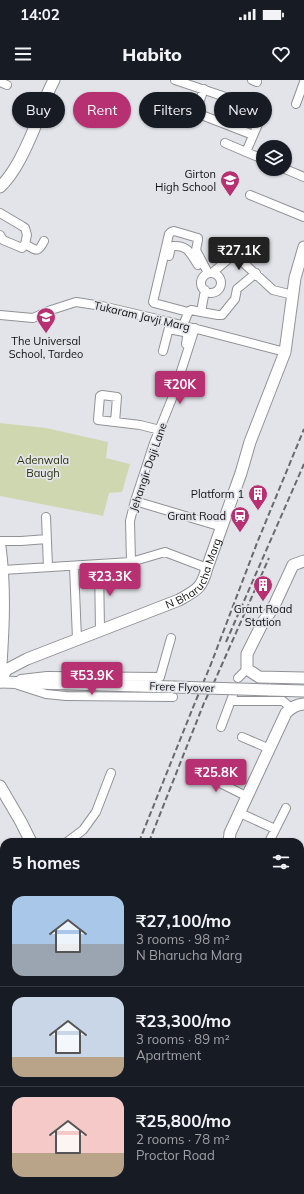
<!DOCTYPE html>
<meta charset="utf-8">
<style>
body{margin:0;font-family:Mulish,sans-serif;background:#242831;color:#f1f3f6;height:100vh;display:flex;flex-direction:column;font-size:15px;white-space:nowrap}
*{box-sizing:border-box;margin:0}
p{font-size:13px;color:#9ea1a6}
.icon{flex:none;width:22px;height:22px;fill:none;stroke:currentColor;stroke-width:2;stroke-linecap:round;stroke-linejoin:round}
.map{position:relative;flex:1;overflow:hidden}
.drawer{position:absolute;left:0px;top:758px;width:304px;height:356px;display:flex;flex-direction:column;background:#171b24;border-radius:12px 12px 0 0;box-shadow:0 1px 3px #0004}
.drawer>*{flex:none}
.guide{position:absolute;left:12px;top:12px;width:280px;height:36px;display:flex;gap:8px}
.tools{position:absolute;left:256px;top:60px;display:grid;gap:8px}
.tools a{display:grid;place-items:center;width:36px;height:36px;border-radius:50%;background:#171b24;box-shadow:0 1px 3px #0004;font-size:20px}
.price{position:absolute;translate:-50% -34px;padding:0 9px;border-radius:4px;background:#b73071;color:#fff;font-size:13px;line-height:26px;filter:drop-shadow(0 1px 2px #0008)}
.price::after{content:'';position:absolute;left:50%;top:24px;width:12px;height:9px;margin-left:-6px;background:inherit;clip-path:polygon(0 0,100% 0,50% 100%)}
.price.on{background:#222;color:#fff}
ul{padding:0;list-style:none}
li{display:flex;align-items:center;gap:12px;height:100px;padding:0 12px}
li+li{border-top:1px solid #363941}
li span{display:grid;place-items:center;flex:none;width:112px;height:80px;border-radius:12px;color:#555}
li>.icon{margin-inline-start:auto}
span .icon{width:48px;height:48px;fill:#fffc;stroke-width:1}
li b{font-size:17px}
h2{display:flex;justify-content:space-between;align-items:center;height:48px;padding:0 12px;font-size:17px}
.tag{padding:0 14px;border-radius:18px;background:#171b24;box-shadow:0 1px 3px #0004;font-size:14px;line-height:36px}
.tag.on{background:#b73071;color:#fff}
.status{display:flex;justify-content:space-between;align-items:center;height:28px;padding:0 20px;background:#171b24;direction:ltr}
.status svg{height:11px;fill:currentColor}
header{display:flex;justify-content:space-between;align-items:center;height:52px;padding:0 12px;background:#171b24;font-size:18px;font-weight:800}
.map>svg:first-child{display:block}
.green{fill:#cfd7b0}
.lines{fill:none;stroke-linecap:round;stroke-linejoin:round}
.street-casing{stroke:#919296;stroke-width:10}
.secondary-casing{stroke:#919296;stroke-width:13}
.street{stroke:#fff;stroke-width:8}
.secondary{stroke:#fff;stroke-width:11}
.rail{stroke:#696a6d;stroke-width:2;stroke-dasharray:6 3;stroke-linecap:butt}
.secondary-bridge-casing{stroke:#919296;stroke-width:13;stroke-linecap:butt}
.secondary-bridge{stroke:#fff;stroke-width:11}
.labels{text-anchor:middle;stroke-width:3.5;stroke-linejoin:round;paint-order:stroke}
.poi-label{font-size:11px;fill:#101012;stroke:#e3e4e9;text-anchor:end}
.street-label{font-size:11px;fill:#101012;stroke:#e3e4e9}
.park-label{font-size:11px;fill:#2c310c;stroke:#e3e4e9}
</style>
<div class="status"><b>14:02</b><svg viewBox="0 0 49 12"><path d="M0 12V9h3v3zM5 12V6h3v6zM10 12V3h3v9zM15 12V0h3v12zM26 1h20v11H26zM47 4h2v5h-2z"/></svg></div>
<header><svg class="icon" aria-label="menu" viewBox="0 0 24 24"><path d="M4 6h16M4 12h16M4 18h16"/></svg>Habito<svg class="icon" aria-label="heart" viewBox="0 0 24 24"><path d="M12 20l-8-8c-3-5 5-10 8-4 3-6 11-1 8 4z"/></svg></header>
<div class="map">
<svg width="304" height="1114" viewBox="0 0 304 1114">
<rect width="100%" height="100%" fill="#e3e4e9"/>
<path class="green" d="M 0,343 L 46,348 L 108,362 L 106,378 L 130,384 L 122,412 L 109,413 L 103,436 L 0,416 Z"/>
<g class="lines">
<g class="street-casing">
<path id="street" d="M 175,0 L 261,29 L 263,32 L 262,35 L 246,72 L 263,79
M 252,0 L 257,2
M 0,2 L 7,5
M 204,9 L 197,28 L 197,32 L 199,34 L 253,55
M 296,24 L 304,2
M 225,63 L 246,72
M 285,89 L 304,97
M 250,115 L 304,137
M 0,133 L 22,146 L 25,148 L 27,155 L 25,164 L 22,168 L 3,160 L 0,155
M 25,164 C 37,171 38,173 44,161
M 169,176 L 171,167 L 173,166 C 188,165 190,173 198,185
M 212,193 L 232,176 L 236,176 L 273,210 L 293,215
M201 203a10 10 0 1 1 20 0a10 10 0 1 1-20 0Z
M 188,232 L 154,223 L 153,222 L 169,154 L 171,152 L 174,151 L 198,158 L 198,160 L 196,170 L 208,193
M 201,232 L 218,235 L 222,235 L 235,219 L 237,209 L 256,193
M 0,235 L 33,238 L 51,230 L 76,222 L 102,226 L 170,242 L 285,272
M 183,245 L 189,231 L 191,230 L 201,232 L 205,210
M 169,249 L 184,252 L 187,254 L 187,257 L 186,264
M 163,271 L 170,244
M 102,315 L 117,317 L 115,342 L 98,340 L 100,316 Z
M 115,342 L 140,345 L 160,350
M 135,421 L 222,447
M 46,437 L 48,487
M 0,461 L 21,461 L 47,459
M 131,482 L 130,441 L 135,421 L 154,363 L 173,316 L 195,248
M 99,484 L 100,551
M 74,486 L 77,559
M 3,490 L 131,482 L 165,472 L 207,488
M 238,598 L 247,589
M 21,599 L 47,596 L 160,597 L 171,558
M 18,605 L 46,614 L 66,616 L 173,617
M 231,621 L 283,621 L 291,628
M 221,647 L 233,615
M 242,657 L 270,669
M 194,690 L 248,717
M 240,733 L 275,749
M 67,762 L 83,750 L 96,732 L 111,693
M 269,762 L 286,728
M 300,772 L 304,774
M 300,818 L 304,820
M 0,841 L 4,841
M 300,866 L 304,858
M 0,922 L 4,923
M 300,952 L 304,941
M 0,953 L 4,942
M 0,1006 L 4,1006
M 59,1114 L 60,1110"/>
</g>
<g class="secondary-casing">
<g id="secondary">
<path d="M 0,107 C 15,93 26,68 34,49 C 41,31 45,17 54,0"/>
<path d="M 0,467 C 6,511 3,556 0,600"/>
<path d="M 304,481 L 293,485 L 273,528 L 263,542 L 247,574 L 247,589 L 259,597 L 304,598"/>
<path id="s1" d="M 0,602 L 6,590 L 27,579 L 179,520 C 197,510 202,508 207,488 L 241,393 L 250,362 L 285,272 L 295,198 L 304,167"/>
<path d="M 0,602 L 173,607"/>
<path d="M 269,610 L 304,611"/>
<path d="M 0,706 L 21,742 L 31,762"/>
<path d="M 229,762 L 230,753 L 286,633 C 292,627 296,625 304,624"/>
<path d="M 300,983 L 304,985"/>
<path d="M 192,1110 L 193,1114"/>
</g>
</g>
<use href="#street" class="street"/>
<use href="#secondary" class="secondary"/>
<path class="rail" d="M 226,562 L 304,384
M 139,762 L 194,625 L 211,584 L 257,463 L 304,349
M 149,762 L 204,623 L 216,598 L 269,478
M 98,1110 L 98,1114
M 107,1110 L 107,1114"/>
<g class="secondary-bridge-casing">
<path id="secondary-bridge" d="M 173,607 L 269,610"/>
</g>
<use href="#secondary-bridge" class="secondary-bridge"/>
</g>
<defs>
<g id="school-pin" transform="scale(1)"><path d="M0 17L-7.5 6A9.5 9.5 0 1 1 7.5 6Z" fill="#b73071" stroke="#e3e4e9"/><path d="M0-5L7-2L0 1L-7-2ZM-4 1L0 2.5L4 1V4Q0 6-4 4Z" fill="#fff"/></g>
<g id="building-pin" transform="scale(1)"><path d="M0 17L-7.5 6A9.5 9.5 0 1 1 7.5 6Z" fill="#b73071" stroke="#e3e4e9"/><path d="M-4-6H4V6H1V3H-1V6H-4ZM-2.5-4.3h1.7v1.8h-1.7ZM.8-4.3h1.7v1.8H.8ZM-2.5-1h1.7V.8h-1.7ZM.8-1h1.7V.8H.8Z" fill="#fff"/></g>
<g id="station-pin" transform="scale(1)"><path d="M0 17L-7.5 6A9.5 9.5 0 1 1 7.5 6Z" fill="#b73071" stroke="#e3e4e9"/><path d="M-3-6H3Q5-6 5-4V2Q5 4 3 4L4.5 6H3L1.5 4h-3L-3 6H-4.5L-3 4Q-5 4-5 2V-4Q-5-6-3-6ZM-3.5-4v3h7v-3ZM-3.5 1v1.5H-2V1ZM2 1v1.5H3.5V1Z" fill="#fff"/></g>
</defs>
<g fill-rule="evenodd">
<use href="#school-pin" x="230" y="100"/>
<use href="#school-pin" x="46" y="237"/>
<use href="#building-pin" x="258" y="414"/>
<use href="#station-pin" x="240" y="436"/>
<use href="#building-pin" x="263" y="505"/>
</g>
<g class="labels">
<g class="poi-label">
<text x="216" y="98">Girton<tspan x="216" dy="13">High School</tspan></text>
<text x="46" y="265" text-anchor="middle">The Universal<tspan x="46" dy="13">School, Tardeo</tspan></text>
<text x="244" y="418">Platform 1</text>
<text x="226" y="440">Grant Road</text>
<text x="263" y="533" text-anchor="middle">Grant Road<tspan x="263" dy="13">Station</tspan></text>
</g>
<g class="street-label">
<text transform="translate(142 236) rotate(13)" y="4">Tukaram Javji Marg</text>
<text transform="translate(148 387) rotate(-71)" y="4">Jehangir Daji Lane</text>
<text dy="4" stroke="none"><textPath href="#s1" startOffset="231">N Bharucha Marg</textPath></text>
<text transform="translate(182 607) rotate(2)" y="4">Frere Flyover</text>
</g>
<g class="park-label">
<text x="43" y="384">Adenwala<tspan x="43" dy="13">Baugh</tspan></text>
</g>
</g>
</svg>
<div class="tools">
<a><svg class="icon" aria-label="layers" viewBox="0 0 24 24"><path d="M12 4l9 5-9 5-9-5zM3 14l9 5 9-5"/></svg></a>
</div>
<b class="price on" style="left:239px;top:191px">₹27.1K</b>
<b class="price" style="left:180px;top:325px">₹20K</b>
<b class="price" style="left:110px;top:517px">₹23.3K</b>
<b class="price" style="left:92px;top:616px">₹53.9K</b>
<b class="price" style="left:216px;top:713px">₹25.8K</b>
<div class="guide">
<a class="tag">Buy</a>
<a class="tag on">Rent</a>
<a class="tag">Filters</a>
<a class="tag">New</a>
</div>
<section class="drawer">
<h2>5 homes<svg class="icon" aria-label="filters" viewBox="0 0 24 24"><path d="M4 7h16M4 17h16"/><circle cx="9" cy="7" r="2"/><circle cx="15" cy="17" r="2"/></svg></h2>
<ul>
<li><span style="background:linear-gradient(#a9c7e8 60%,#9aa5b1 0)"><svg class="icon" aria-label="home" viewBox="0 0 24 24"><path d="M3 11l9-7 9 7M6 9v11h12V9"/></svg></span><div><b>₹27,100/mo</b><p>3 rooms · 98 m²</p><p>N Bharucha Marg</p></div></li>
<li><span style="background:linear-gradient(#c9d6e8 75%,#b9a48a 0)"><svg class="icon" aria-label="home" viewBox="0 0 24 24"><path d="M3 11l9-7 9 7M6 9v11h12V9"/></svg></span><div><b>₹23,300/mo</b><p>3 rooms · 89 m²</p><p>Apartment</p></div></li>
<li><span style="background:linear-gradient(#f6c9c9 70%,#b9a48a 0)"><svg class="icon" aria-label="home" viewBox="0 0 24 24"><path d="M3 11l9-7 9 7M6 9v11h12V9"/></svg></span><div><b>₹25,800/mo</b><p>2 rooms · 78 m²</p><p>Proctor Road</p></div></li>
</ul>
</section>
</div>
